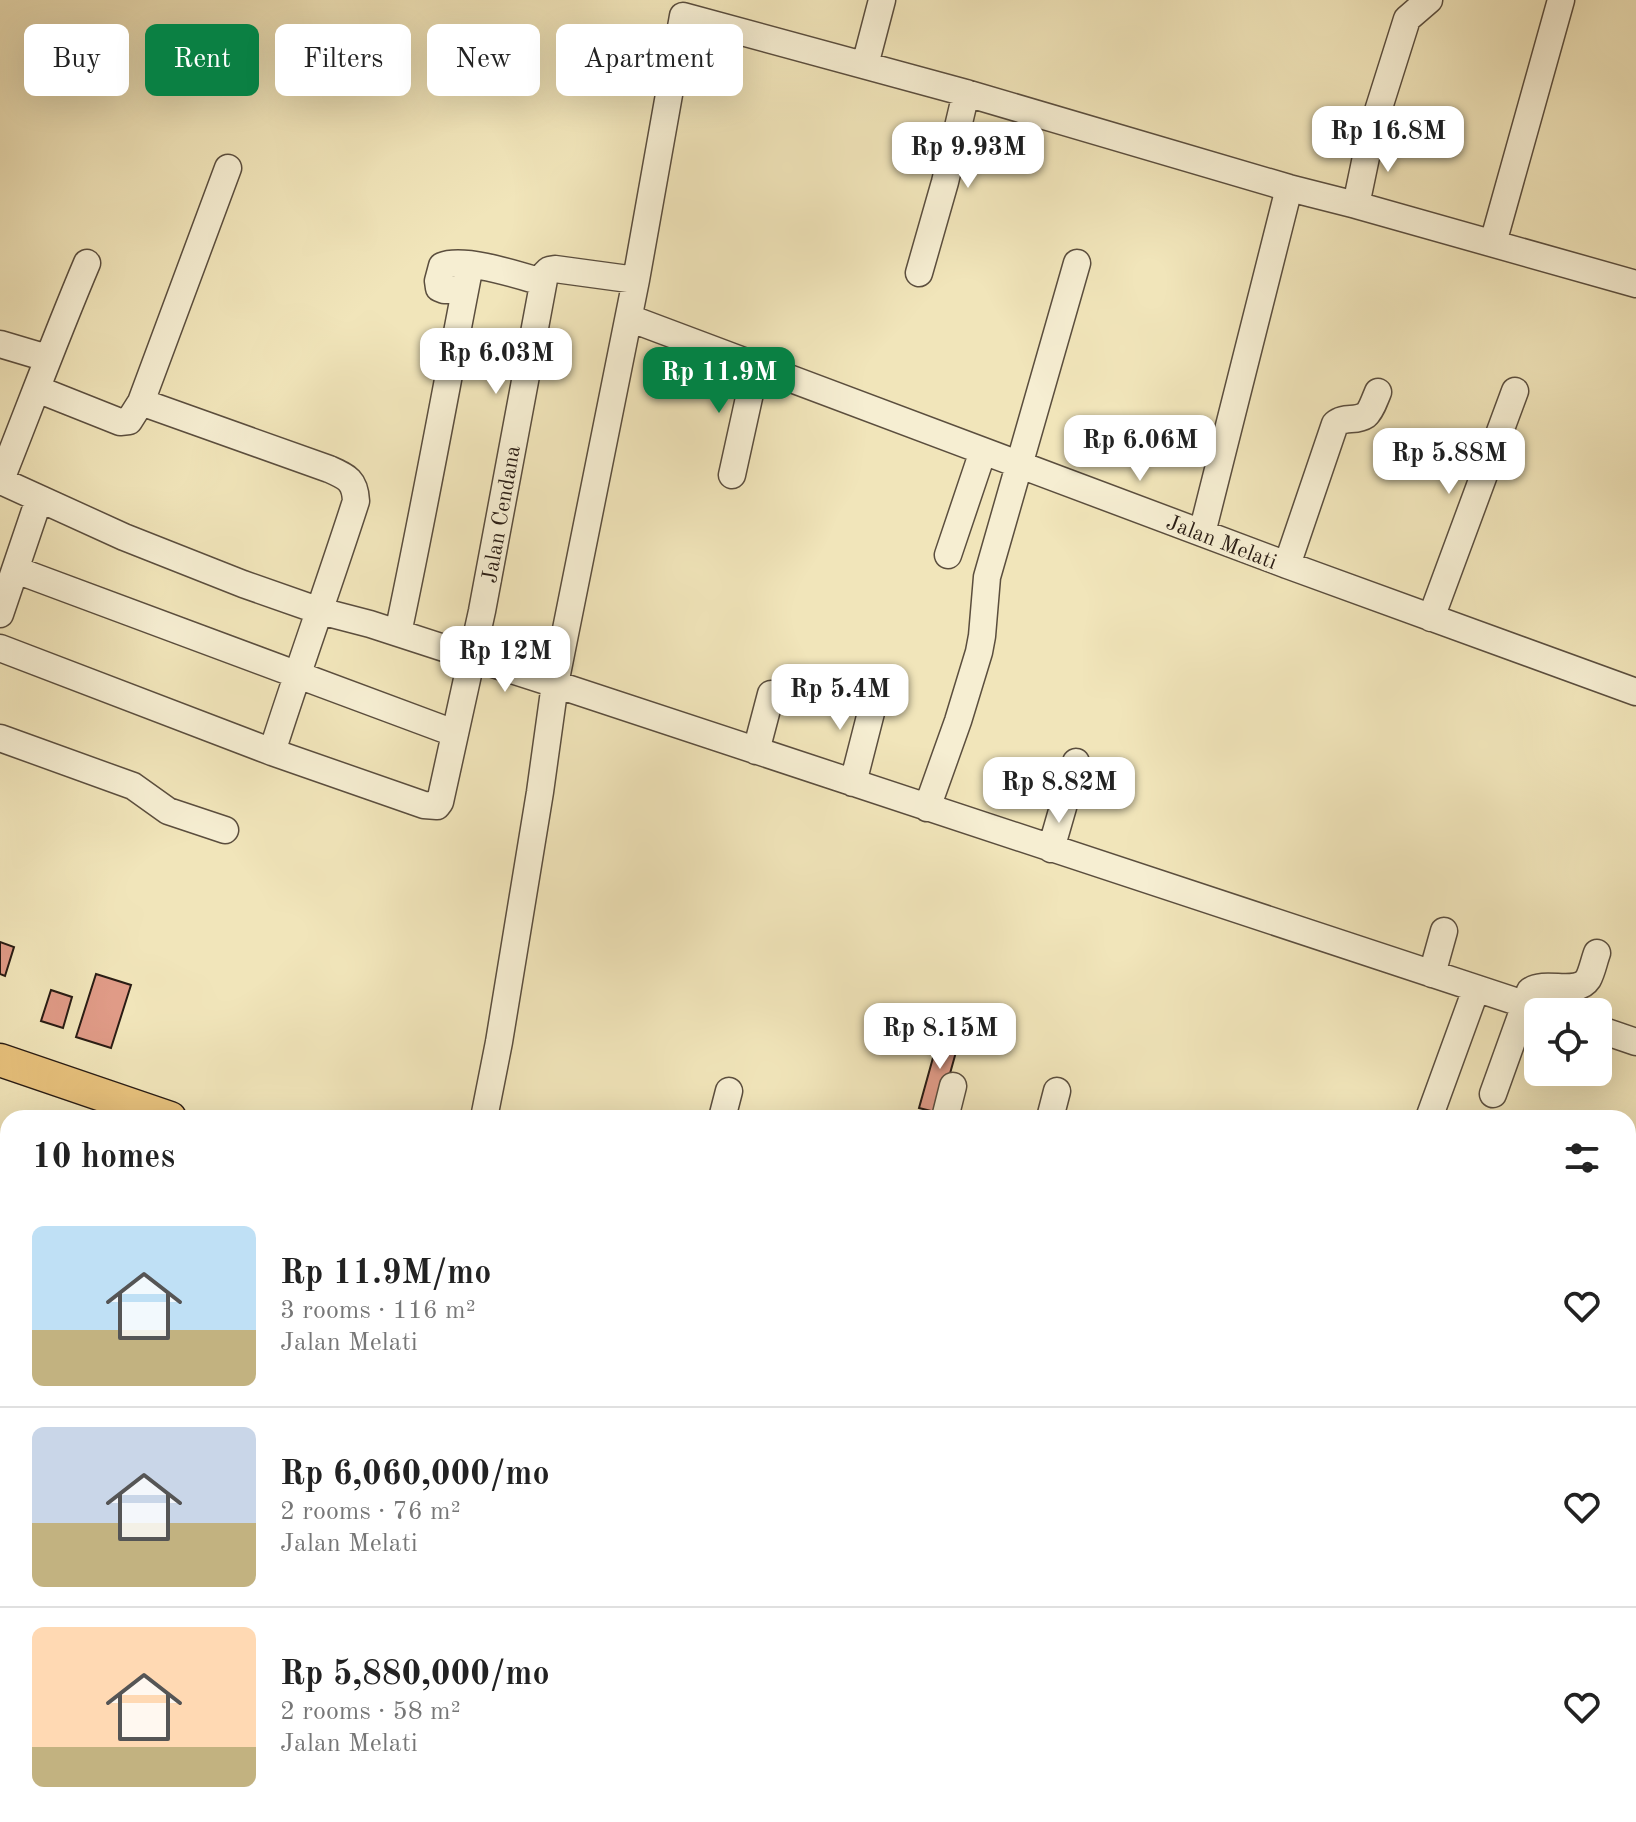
<!DOCTYPE html>
<meta charset="utf-8">
<style>
body{margin:0;font-family:"Old Standard TT",serif;background:#f2f2f2;color:#222;height:100vh;display:flex;flex-direction:column;font-size:30px;white-space:nowrap}
*{box-sizing:border-box;margin:0}
p{font-size:26px;color:#767676}
.icon{flex:none;width:44px;height:44px;fill:none;stroke:currentColor;stroke-width:2;stroke-linecap:round;stroke-linejoin:round}
.map{position:relative;flex:1;overflow:hidden}
.drawer{position:absolute;left:0px;top:1110px;width:1636px;height:712px;display:flex;flex-direction:column;background:#fff;border-radius:24px 24px 0 0;box-shadow:0 8px 32px #0002}
.drawer>*{flex:none}
.top-card{position:absolute;left:24px;top:24px;width:800px;height:72px;display:flex;gap:16px}
.buttons{position:absolute;left:1524px;top:998px;display:grid;gap:16px}
.buttons a{display:grid;place-items:center;width:88px;height:88px;border-radius:12px;background:#fff;box-shadow:0 8px 32px #0002;font-size:40px}
.price{position:absolute;translate:-50% -68px;padding:0 18px;border-radius:16px;background:#fff;color:#222;font-size:26px;line-height:52px;filter:drop-shadow(0 2px 4px #0008)}
.price::after{content:'';position:absolute;left:50%;top:48px;width:24px;height:18px;margin-left:-12px;background:inherit;clip-path:polygon(0 0,100% 0,50% 100%)}
.price.current{background:#0b8043;color:#fff}
ul{padding:0;list-style:none}
li{display:flex;align-items:center;gap:24px;height:200px;padding:0 32px}
li+li{border-top:2px solid #e0e0e0}
li span{display:grid;place-items:center;flex:none;width:224px;height:160px;border-radius:12px;color:#555}
li>.icon{margin-inline-start:auto}
span .icon{width:96px;height:96px;fill:#fffc;stroke-width:1}
li b{font-size:34px}
h2{display:flex;justify-content:space-between;align-items:center;height:96px;padding:0 32px;font-size:34px}
.pill{padding:0 28px;border-radius:12px;background:#fff;box-shadow:0 8px 32px #0002;font-size:28px;line-height:72px}
.pill.current{background:#0b8043;color:#fff}
.map>svg:first-child{display:block}
.lines{fill:none;stroke-linecap:round;stroke-linejoin:round}
.canal{stroke:#9cc0a9;stroke-width:18}
.building{fill:#e09b87;stroke:#291c14;stroke-width:2}
.minor-casing{stroke:#5b4e3e;stroke-width:29}
.major-casing{stroke:#291c14;stroke-width:35}
.minor{stroke:#f6eed2;stroke-width:26}
.major{stroke:#e8c27d;stroke-width:32}
.labels{text-anchor:middle;stroke-width:8;stroke-linejoin:round;paint-order:stroke}
.street-label{font-size:22px;fill:#291c14;stroke:#f6eed2}
</style>
<div class="map">
<svg width="1636" height="1822" viewBox="0 0 1636 1822">
<rect width="100%" height="100%" fill="#f1e5ba"/>
<filter id="stains"><feTurbulence type="fractalNoise" baseFrequency=".0025" numOctaves="4"/><feColorMatrix values="0 0 0 0 .2 0 0 0 0 .09 0 0 0 0 .02 0 0 0 .5 -.17"/></filter>
<radialGradient id="worn" r=".72"><stop offset=".6" stop-color="#630" stop-opacity="0"/><stop offset="1" stop-color="#630" stop-opacity=".3"/></radialGradient>
<g class="lines">
<path class="canal" d="M 0,1685 L 8,1660
M 462,1814 L 479,1822"/>
</g>
<path class="building" d="M 0,942 L 14,947 L 5,976 L 0,974 Z
M 96,974 L 131,985 L 111,1048 L 76,1037 Z
M 51,990 L 72,997 L 63,1028 L 41,1021 Z
M 941,1029 L 961,1034 L 939,1113 L 919,1108 Z
M 8,1198 L 8,1220 L 2,1219 Z
M 0,1263 L 8,1266 L 7,1324 L 0,1321 Z"/>
<g class="lines">
<g class="minor-casing">
<path id="minor" d="M 865,65 L 882,0
M 1356,205 L 1371,133 L 1407,19 L 1429,0
M 1493,243 L 1561,0
M 919,273 L 945,182 L 966,93
M 465,290 L 444,290 L 439,288 L 438,281 L 442,266 C 464,257 518,275 542,282
M 629,318 L 1287,565 L 1636,692
M 0,344 L 47,358
M 37,389 L 120,422 L 129,421 L 141,402 L 329,469 C 347,477 355,480 356,501 C 329,585 299,667 272,752
M 141,402 L 228,168
M 732,475 L 756,366
M 1,481 L 124,537 L 243,584 L 320,611 L 370,624 L 555,684 L 1548,1012
M 0,482 C 29,409 56,336 87,263
M 1202,533 L 1289,188
M 948,555 L 983,451
M 1287,565 L 1335,424 C 1344,416 1356,422 1366,415 C 1371,411 1375,399 1378,392
M 16,570 L 454,733
M 0,614 L 39,499
M 1431,618 L 1515,391
M 398,633 C 424,511 446,388 470,265
M 0,648 L 272,752 L 424,805 L 437,806 L 440,802 L 482,611 L 545,274 L 549,270 L 555,269 L 636,280
M 0,738 L 133,786 L 168,811 L 225,830
M 756,751 L 771,694
M 853,783 L 876,693
M 927,808 L 958,721 L 979,652 L 982,636 L 987,577 L 1077,263
M 1051,849 L 1076,762
M 1432,974 L 1444,931
M 1598,1029 L 1636,1042
M 1493,1094 L 1530,991 C 1546,980 1577,996 1588,979 C 1592,972 1594,961 1597,953
M 484,1118 L 499,1042 L 540,792 L 555,684 L 636,280 L 683,16 L 966,93 L 1289,188 L 1356,205 L 1636,284
M 722,1118 L 729,1091
M 945,1118 L 953,1086
M 1050,1118 L 1057,1091
M 1429,1118 L 1476,989
M 1628,1226 L 1636,1229
M 0,1249 L 8,1252
M 0,1378 L 8,1356
M 0,1739 L 8,1743
M 1628,1808 L 1636,1796
M 189,1814 L 209,1822
M 1033,1822 L 1037,1814"/>
</g>
<g class="major-casing">
<path id="major" d="M 0,1060 L 170,1118
M 1628,1771 L 1636,1776"/>
</g>
<use href="#minor" class="minor"/>
<use href="#major" class="major"/>
</g>
<g class="labels">
<g class="street-label">
<text transform="translate(500 514) rotate(-80)" y="8">Jalan Cendana</text>
<text transform="translate(1222 541) rotate(21)" y="8">Jalan Melati</text>
</g>
</g>
<rect width="100%" height="100%" filter="url(#stains)"/>
<rect width="100%" height="100%" fill="url(#worn)"/>
</svg>
<div class="buttons">
<a><svg class="icon" aria-label="locate" viewBox="0 0 24 24"><circle cx="12" cy="12" r="6"/><path d="M12 2v4M12 18v4M2 12h4M18 12h4"/></svg></a>
</div>
<b class="price" style="left:1388px;top:174px">Rp 16.8M</b>
<b class="price" style="left:968px;top:190px">Rp 9.93M</b>
<b class="price" style="left:496px;top:396px">Rp 6.03M</b>
<b class="price current" style="left:719px;top:415px">Rp 11.9M</b>
<b class="price" style="left:1140px;top:483px">Rp 6.06M</b>
<b class="price" style="left:1449px;top:496px">Rp 5.88M</b>
<b class="price" style="left:505px;top:694px">Rp 12M</b>
<b class="price" style="left:840px;top:732px">Rp 5.4M</b>
<b class="price" style="left:1059px;top:825px">Rp 8.82M</b>
<b class="price" style="left:940px;top:1071px">Rp 8.15M</b>
<div class="top-card">
<a class="pill">Buy</a>
<a class="pill current">Rent</a>
<a class="pill">Filters</a>
<a class="pill">New</a>
<a class="pill">Apartment</a>
</div>
<section class="drawer">
<h2>10 homes<svg class="icon" aria-label="filters" viewBox="0 0 24 24"><path d="M4 7h16M4 17h16"/><circle cx="9" cy="7" r="2"/><circle cx="15" cy="17" r="2"/></svg></h2>
<ul>
<li><span style="background:linear-gradient(#bfe0f5 65%,#c2b280 0)"><svg class="icon" aria-label="home" viewBox="0 0 24 24"><path d="M3 11l9-7 9 7M6 9v11h12V9"/></svg></span><div><b>Rp 11.9M/mo</b><p>3 rooms · 116 m²</p><p>Jalan Melati</p></div><svg class="icon" aria-label="heart" viewBox="0 0 24 24"><path d="M12 20l-8-8c-3-5 5-10 8-4 3-6 11-1 8 4z"/></svg></li>
<li><span style="background:linear-gradient(#c9d6e8 60%,#c2b280 0)"><svg class="icon" aria-label="home" viewBox="0 0 24 24"><path d="M3 11l9-7 9 7M6 9v11h12V9"/></svg></span><div><b>Rp 6,060,000/mo</b><p>2 rooms · 76 m²</p><p>Jalan Melati</p></div><svg class="icon" aria-label="heart" viewBox="0 0 24 24"><path d="M12 20l-8-8c-3-5 5-10 8-4 3-6 11-1 8 4z"/></svg></li>
<li><span style="background:linear-gradient(#ffd9b3 75%,#c2b280 0)"><svg class="icon" aria-label="home" viewBox="0 0 24 24"><path d="M3 11l9-7 9 7M6 9v11h12V9"/></svg></span><div><b>Rp 5,880,000/mo</b><p>2 rooms · 58 m²</p><p>Jalan Melati</p></div><svg class="icon" aria-label="heart" viewBox="0 0 24 24"><path d="M12 20l-8-8c-3-5 5-10 8-4 3-6 11-1 8 4z"/></svg></li>
</ul>
</section>
</div>
